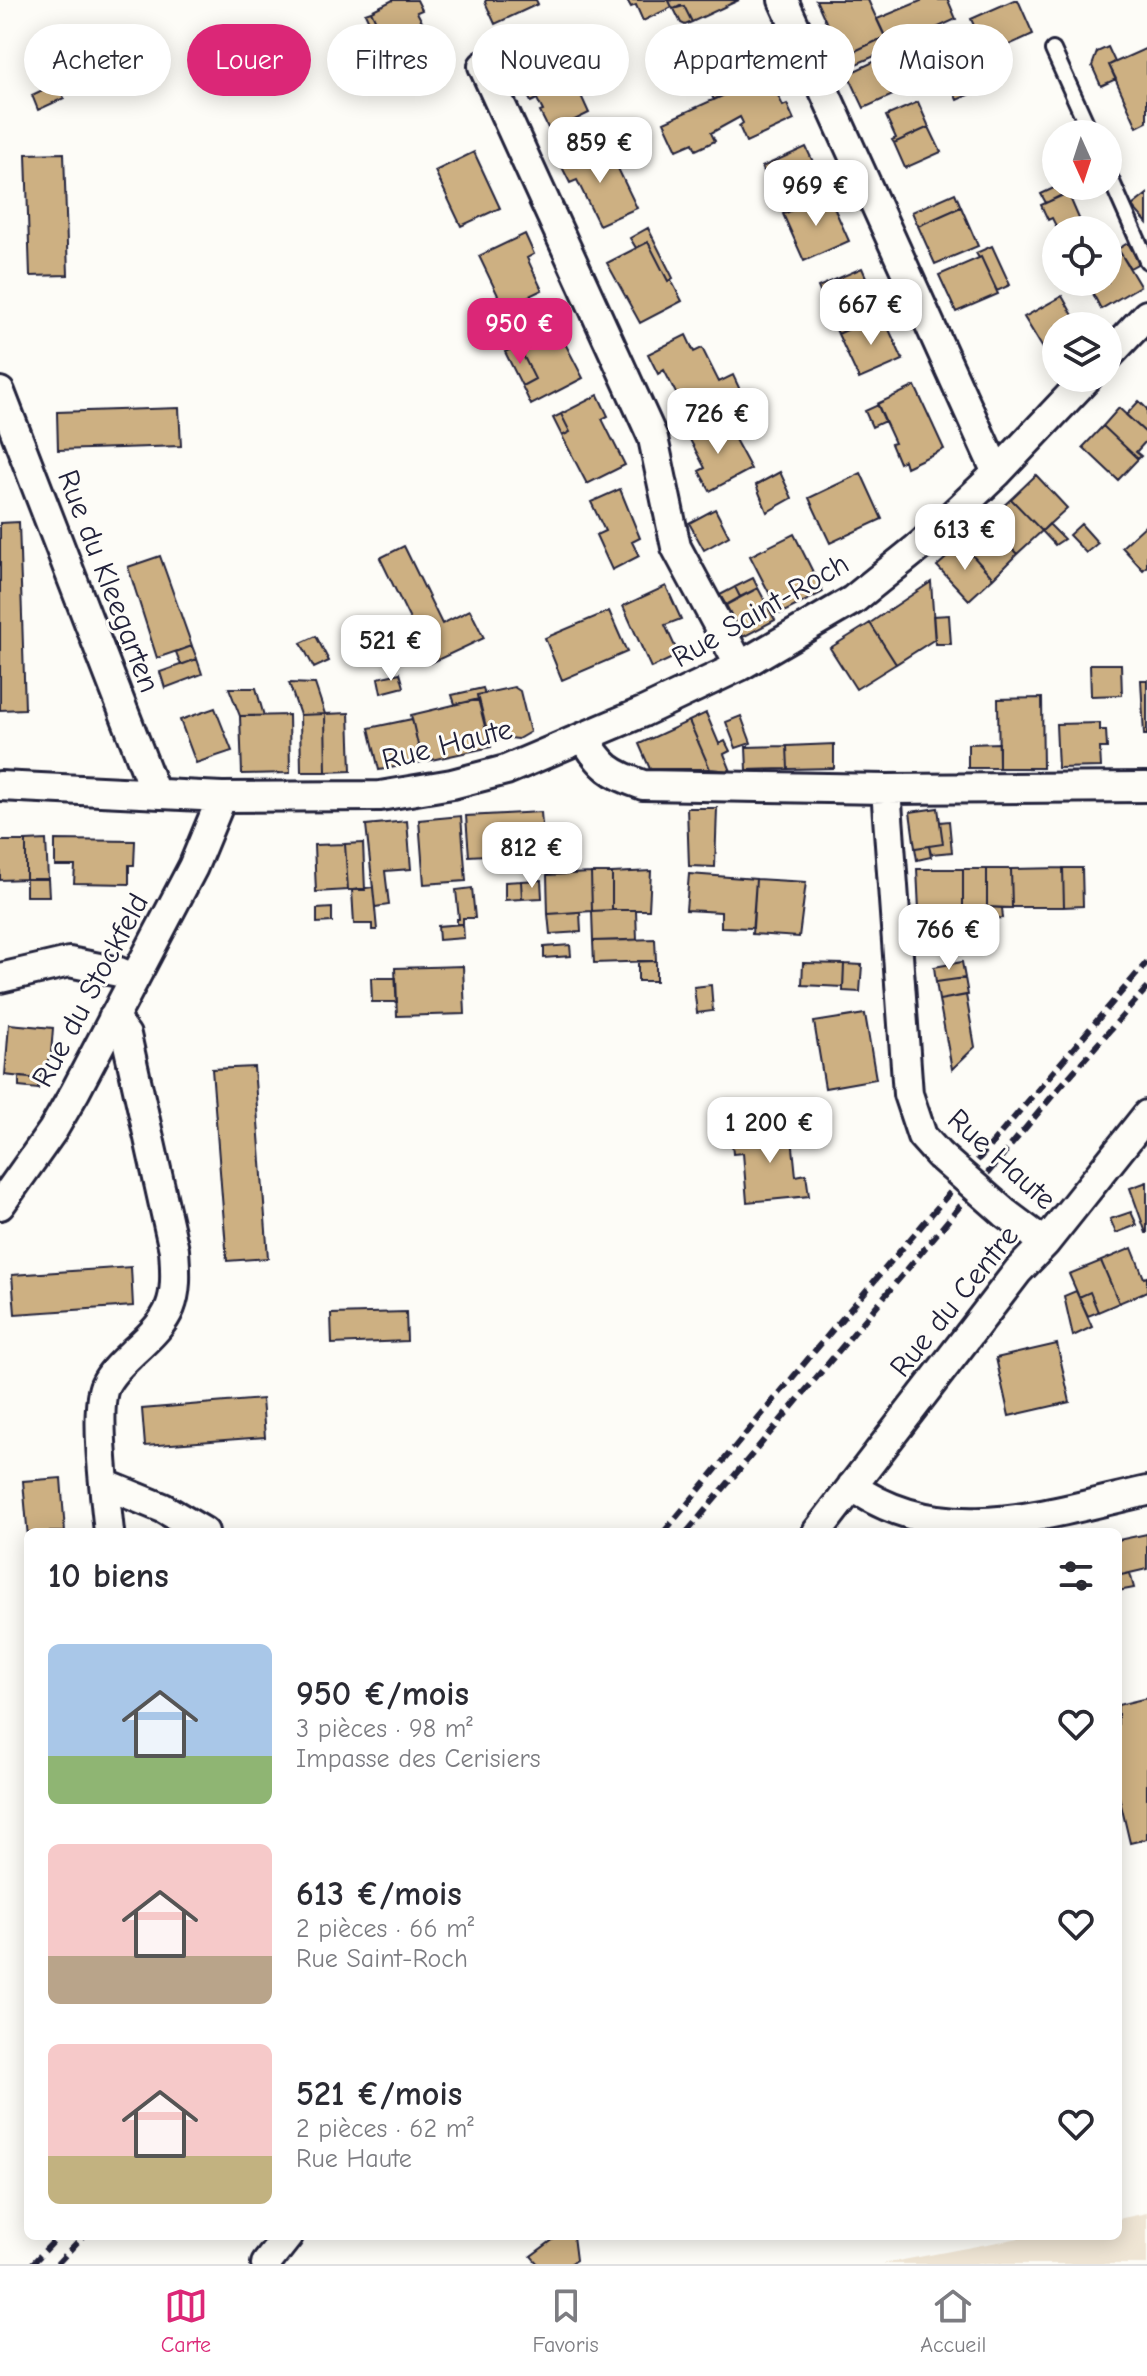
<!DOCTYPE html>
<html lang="fr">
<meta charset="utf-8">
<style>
body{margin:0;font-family:"Comic Neue",sans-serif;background:#f7f7f7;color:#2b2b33;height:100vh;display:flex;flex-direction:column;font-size:30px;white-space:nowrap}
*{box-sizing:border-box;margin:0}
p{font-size:26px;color:#7c7c81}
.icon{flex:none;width:44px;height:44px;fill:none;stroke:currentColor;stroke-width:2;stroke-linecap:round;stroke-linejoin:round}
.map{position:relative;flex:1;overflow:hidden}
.panel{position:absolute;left:24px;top:1528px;width:1098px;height:712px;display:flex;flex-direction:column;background:#fff;border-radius:12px;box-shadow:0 4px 20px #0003}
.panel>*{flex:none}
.banner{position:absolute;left:24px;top:24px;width:1100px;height:72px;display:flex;gap:16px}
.needle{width:52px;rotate:177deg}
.tools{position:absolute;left:1042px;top:120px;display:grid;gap:16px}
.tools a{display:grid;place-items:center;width:80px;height:80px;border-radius:50%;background:#fff;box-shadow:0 4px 20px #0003;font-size:40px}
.price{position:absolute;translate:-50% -68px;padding:0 18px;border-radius:16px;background:#fff;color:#222;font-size:26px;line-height:52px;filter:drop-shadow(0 2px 4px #0008)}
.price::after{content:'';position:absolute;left:50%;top:48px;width:24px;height:18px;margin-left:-12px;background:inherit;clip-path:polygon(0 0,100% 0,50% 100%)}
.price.active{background:#db2777;color:#fff}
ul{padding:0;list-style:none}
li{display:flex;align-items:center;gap:24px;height:200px;padding:0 24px}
li span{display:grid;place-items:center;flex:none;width:224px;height:160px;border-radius:12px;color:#555}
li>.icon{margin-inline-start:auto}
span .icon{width:96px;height:96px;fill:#fffc;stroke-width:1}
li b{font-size:34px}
h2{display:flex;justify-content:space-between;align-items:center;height:96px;padding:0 24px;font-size:34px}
.pill{padding:0 28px;border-radius:36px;background:#fff;box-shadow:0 4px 20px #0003;font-size:28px;line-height:72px}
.pill.active{background:#db2777;color:#fff}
.menu{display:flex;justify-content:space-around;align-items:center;height:112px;border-top:2px solid #e1e1e2;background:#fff;font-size:22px;color:#7c7c81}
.menu a{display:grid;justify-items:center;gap:4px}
.menu .active{color:#db2777}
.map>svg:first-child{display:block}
.built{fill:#efe5d4}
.building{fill:#cdb082;stroke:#22223b;stroke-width:2}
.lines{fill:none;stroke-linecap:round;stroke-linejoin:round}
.lane-casing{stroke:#22223b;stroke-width:20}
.street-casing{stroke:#22223b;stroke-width:34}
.lane{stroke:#fdfcf7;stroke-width:14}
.street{stroke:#fdfcf7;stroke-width:28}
.rail{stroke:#22223b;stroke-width:6;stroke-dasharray:12 6;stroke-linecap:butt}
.street-bridge-casing{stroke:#22223b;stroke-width:34;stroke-linecap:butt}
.street-bridge{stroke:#fdfcf7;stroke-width:28}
.labels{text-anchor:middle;stroke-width:6;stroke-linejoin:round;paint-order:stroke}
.street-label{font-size:30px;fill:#22223b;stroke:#fdfcf7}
</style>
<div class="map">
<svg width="1147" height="2264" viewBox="0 0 1147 2264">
<rect width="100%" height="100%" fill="#fdfcf7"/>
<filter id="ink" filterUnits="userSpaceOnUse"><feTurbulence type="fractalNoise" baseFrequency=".0125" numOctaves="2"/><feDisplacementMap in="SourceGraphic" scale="16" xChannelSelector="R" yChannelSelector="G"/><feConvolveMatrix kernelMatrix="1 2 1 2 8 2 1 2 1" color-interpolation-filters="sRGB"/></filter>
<g filter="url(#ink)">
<path class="built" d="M 1147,2213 L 1147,2264 L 882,2264 L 1029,2236 L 1118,2236 L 1118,2219 Z"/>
<path class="building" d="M 393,0 L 417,0 L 422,10 L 417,12 L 437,51 L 395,71 L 384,49 L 388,47 L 371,11 Z
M 486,0 L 536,0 L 538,4 L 495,24 L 485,2 Z
M 627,0 L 673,0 L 669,1 L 672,7 L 643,21 L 636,5 L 631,7 Z
M 673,0 L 739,0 L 692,22 L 684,6 L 673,9 L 669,1 Z
M 816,0 L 868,0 L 885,37 L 842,57 Z
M 923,0 L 948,0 L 956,19 L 891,49 L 877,19 Z
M 1014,0 L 1018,0 L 1033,34 L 987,55 L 971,19 Z
M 680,6 L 684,6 L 692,22 L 685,25 L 681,23 L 674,9 Z
M 371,11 L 388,47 L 382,50 L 365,13 Z
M 751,27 L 758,43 L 755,45 L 768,75 L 714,100 L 703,77 L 715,72 L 704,48 Z
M 885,37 L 891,49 L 847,68 L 842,57 Z
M 1108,47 L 1115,62 L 1109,65 L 1116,79 L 1101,86 L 1092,66 L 1097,52 Z
M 1147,48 L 1147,122 L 1137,127 L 1109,65 Z
M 562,49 L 576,79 L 567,83 L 558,64 L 553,66 L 548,56 Z
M 888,55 L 904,90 L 864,108 L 848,74 Z
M 974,60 L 986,87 L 957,100 L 945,72 Z
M 558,64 L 567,83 L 574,80 L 589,113 L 550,132 L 540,112 L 543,111 L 537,99 L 531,102 L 521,82 Z
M 768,75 L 783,106 L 787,104 L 794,120 L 746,142 L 739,126 L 743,123 L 740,117 L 711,133 L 715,141 L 696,150 L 693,143 L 677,150 L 664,122 Z
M 57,83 L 64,98 L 38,110 L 32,95 Z
M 918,102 L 929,127 L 894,143 L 892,140 L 896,138 L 886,116 Z
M 929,127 L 941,152 L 905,168 L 894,143 Z
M 606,142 L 614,160 L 606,164 L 598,146 Z
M 598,146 L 606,164 L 614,160 L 637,208 L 599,225 L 577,180 L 570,183 L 560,163 Z
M 806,147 L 828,194 L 784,214 L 762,167 Z
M 474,152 L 500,208 L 461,226 L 435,171 Z
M 64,153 L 68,275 L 30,276 L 26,154 Z
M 1058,186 L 1060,186 L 1064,194 L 1046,203 L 1041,194 Z
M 955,193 L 961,207 L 918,226 L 912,212 Z
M 1068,193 L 1084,230 L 1058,230 L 1052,218 L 1048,220 L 1041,205 Z
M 828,194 L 849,241 L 804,261 L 783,214 Z
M 1147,194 L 1147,223 L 1132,206 Z
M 961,207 L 978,246 L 935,264 L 918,226 Z
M 648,228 L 673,278 L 668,281 L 648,242 L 636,248 L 630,238 Z
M 525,234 L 534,254 L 527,258 L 542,290 L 504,308 L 479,256 Z
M 648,242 L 668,281 L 671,280 L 682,301 L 640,323 L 607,263 Z
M 1128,243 L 1139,263 L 1130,268 L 1118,249 Z
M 992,246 L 1010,285 L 997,291 L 981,257 L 979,258 L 976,253 Z
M 1118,249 L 1140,286 L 1101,309 L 1087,282 L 1108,282 L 1108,255 Z
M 981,257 L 998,294 L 956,312 L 939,275 Z
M 862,268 L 882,314 L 838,334 L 818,287 Z
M 1062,296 L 1079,326 L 1056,326 L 1056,350 L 1047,355 L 1024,317 Z
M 882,314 L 903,360 L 859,379 L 838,334 Z
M 556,326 L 583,378 L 531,405 L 522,386 L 535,379 L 518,345 Z
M 686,335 L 694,352 L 702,348 L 719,382 L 733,375 L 740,390 L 696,412 L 689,399 L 681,403 L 664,370 L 658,374 L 648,354 Z
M 518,345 L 535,379 L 522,386 L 505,352 Z
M 915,386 L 944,449 L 906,467 L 904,460 L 899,463 L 891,444 L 895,443 L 877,404 Z
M 598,395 L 608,416 L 602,419 L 625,465 L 587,484 L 562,436 L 570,432 L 561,414 Z
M 1139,401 L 1147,409 L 1147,434 L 1126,415 Z
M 878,405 L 885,421 L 872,427 L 865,411 Z
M 179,408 L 181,446 L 58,450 L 57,412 Z
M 1119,408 L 1147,434 L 1147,440 L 1136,452 L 1141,456 L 1138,459 L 1103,426 Z
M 561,414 L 570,432 L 562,436 L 553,418 Z
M 723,417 L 731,432 L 723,437 L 715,422 Z
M 715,422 L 723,437 L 731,432 L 751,469 L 710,491 L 699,471 L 705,468 L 688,436 Z
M 1103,426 L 1138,459 L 1118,480 L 1083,447 Z
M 780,472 L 792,498 L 767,512 L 756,485 Z
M 861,473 L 882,519 L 830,543 L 809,498 Z
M 1036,475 L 1067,508 L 1042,531 L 1011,499 Z
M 620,489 L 640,538 L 632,542 L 639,556 L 612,570 L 596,535 L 605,531 L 591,502 Z
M 1011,499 L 1042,531 L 1017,554 L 986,522 Z
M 715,509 L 729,536 L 704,550 L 689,523 Z
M 19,522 L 25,709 L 0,710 L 0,523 Z
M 986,522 L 1017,554 L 993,578 L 962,544 Z
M 1049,524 L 1064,539 L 1055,545 L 1042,531 Z
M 1081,524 L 1098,543 L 1086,553 L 1069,535 Z
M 1147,524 L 1147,566 L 1143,570 L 1122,547 Z
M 794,534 L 823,592 L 780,614 L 750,556 Z
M 962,544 L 993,578 L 969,600 L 937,566 Z
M 404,546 L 442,624 L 470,610 L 484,638 L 431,663 L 380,558 Z
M 160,556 L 192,646 L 157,658 L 128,567 Z
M 753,578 L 758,588 L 740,597 L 735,587 Z
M 931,582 L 935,639 L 896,664 L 870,623 Z
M 666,586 L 681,619 L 665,625 L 679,655 L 651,668 L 623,606 Z
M 735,587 L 740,597 L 726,605 L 720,595 Z
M 758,588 L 775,620 L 743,637 L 726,605 Z
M 609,611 L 627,652 L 562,680 L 545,638 Z
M 949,615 L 951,644 L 935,644 L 933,616 Z
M 870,623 L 896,664 L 856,689 L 830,648 Z
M 316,636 L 329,661 L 314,668 L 301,643 Z
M 192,646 L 197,659 L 181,665 L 176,652 Z
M 197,659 L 202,674 L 165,688 L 160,672 Z
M 1090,664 L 1121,664 L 1122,695 L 1091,696 Z
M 400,673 L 404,687 L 381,693 L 378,678 Z
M 1141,680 L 1147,680 L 1147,735 L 1144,735 Z
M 289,683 L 315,684 L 325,714 L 300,715 Z
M 514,687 L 520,691 L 530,732 L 518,739 L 510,738 L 489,742 L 477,695 Z
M 229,688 L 256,688 L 264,716 L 240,716 Z
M 483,688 L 485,694 L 477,695 L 478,700 L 455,704 L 452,695 Z
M 1042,698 L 1043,768 L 999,768 L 998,699 Z
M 479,699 L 491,747 L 422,762 L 411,715 Z
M 215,708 L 232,751 L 196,763 L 180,720 Z
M 349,713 L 351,771 L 326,772 L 325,714 Z
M 706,713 L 719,744 L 725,741 L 730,751 L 724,754 L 731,771 L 710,769 L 689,721 Z
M 325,714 L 326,772 L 301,772 L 300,715 Z
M 289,715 L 290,773 L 242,774 L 240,716 Z
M 741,716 L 751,743 L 736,748 L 726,722 Z
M 412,719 L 422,762 L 379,770 L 369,728 Z
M 689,721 L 710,769 L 650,769 L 639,744 Z
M 1100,723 L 1100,730 L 1106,730 L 1107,748 L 1100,748 L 1101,767 L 1058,768 L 1056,724 Z
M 999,743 L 999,768 L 968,768 L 968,744 Z
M 834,744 L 834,768 L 788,769 L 787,746 Z
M 787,746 L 788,769 L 747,770 L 746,747 Z
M 687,808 L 717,808 L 715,867 L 689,866 Z
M 938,808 L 943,844 L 915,848 L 910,812 Z
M 541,812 L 544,852 L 469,856 L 466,816 Z
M 461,816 L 466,881 L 424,884 L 419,820 Z
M 407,821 L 411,869 L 385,871 L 389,905 L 375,907 L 366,825 Z
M 949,821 L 952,852 L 931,854 L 929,846 L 943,844 L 940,822 Z
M 46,840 L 48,879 L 26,879 L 26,841 Z
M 55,840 L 135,841 L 134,865 L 129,865 L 129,884 L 74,883 L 75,866 L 55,866 Z
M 0,841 L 26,841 L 26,879 L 0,880 Z
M 363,843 L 365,890 L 348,890 L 345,844 Z
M 345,844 L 348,890 L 316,892 L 314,845 Z
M 929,846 L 931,857 L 917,860 L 915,848 Z
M 1063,868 L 1082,868 L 1083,906 L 1064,907 Z
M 1063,868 L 1064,907 L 1012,907 L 1011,869 Z
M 917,869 L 963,869 L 963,908 L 919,910 Z
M 963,869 L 987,869 L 987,907 L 963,908 Z
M 987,869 L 1011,869 L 1012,908 L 987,907 Z
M 651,871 L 649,910 L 612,910 L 612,873 Z
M 591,873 L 612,873 L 612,910 L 592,911 Z
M 591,873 L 592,911 L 548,914 L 547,875 Z
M 689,874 L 756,879 L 753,928 L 721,927 L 721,912 L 686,910 Z
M 26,879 L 48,879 L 49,896 L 26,896 Z
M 756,879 L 806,882 L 799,937 L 752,934 Z
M 541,880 L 542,898 L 522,899 L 521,881 Z
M 521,881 L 522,899 L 505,900 L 505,882 Z
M 373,887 L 377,930 L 372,930 L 372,924 L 354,924 L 352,890 Z
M 472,888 L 475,918 L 463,918 L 463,924 L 457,924 L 457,919 L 459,919 L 456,890 Z
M 987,907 L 1002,908 L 1003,918 L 988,919 Z
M 332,908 L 332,922 L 317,923 L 317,909 Z
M 612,910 L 636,910 L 637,940 L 593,941 L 592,911 Z
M 580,912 L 581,932 L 550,934 L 548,914 Z
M 463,924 L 464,938 L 439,940 L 438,926 Z
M 655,939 L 656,961 L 594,963 L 593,941 Z
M 570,945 L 571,956 L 544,958 L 544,947 Z
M 638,961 L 656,961 L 656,981 L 638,981 Z
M 962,962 L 965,978 L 936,982 L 934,967 Z
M 803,963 L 844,964 L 843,987 L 802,985 Z
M 844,964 L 862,965 L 860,992 L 843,991 Z
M 463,966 L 465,1014 L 397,1016 L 395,968 Z
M 371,978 L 396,978 L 397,1002 L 372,1002 Z
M 965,978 L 968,995 L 939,1000 L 936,982 Z
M 711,985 L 713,1011 L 697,1013 L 694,987 Z
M 966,995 L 975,1047 L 952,1069 L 939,1000 Z
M 865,1014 L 876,1079 L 825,1088 L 814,1022 Z
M 9,1024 L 53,1028 L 51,1054 L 39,1079 L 5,1075 Z
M 254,1067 L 268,1258 L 227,1261 L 212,1069 Z
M 19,1077 L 39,1079 L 38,1089 L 19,1087 Z
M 791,1128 L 796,1176 L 806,1174 L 809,1196 L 747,1202 L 743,1153 L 733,1154 L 731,1134 Z
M 1147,1182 L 1147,1233 L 1146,1233 L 1130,1188 Z
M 1131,1212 L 1137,1225 L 1116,1233 L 1110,1219 Z
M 1132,1248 L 1144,1278 L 1147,1277 L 1147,1291 L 1119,1303 L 1101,1261 Z
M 1101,1261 L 1119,1303 L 1098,1312 L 1090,1292 L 1079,1297 L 1069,1274 Z
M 131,1267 L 133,1306 L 15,1314 L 12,1275 Z
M 1076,1291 L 1092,1327 L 1073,1336 L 1064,1296 Z
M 1090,1292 L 1098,1312 L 1088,1316 L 1079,1297 Z
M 406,1312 L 407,1341 L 332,1344 L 331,1314 Z
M 1057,1344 L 1070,1402 L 1009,1416 L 996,1358 Z
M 262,1399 L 265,1437 L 145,1446 L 142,1409 Z
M 61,1478 L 65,1532 L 28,1532 L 28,1538 L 23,1481 Z
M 1147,1534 L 1147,1569 L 1121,1575 L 1118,1562 L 1118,1540 Z
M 1118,1564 L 1121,1575 L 1130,1573 L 1134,1588 L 1118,1591 Z
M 1147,1698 L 1147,1839 L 1130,1843 L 1118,1792 L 1118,1705 Z
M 558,2236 L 573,2236 L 576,2260 L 570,2264 L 538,2264 L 531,2256 Z"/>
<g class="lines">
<g class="lane-casing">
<path id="lane" d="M 1053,50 L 1091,134
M 1108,173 L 1147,261"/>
</g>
<g class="street-casing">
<path id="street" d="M 783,0 L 997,473
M 483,66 L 653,438 L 676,547 L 740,666
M 1108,356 L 1147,315
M 0,392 L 155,793
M 584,737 C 601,767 611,774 643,785 L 886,789 L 1147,787
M 0,786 L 222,797 L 380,796 L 452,784 L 506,770 L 643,712 L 740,666 L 853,600 L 921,545 L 997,473 L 1087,378
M 886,789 L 908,1094 L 922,1136 L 939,1155
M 0,978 L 69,962 L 119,972 L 134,978
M 0,1205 L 53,1130 L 75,1092 L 193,867 L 222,797
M 1005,1213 L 1045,1243
M 104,1484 L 163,1508 L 204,1532
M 852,1486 C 942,1551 1049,1513 1147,1491
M 109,1532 C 106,1502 94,1409 105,1385 C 111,1372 124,1361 133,1352 C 173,1316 178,1303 174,1250 L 126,1035 L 113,1018
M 817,1532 L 1018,1271 L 1045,1243 L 1147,1115
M 266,2264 L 288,2236"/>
</g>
<use href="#lane" class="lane"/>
<use href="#street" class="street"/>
<path class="rail" d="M 664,1532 L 818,1347 L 1147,962
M 687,1532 L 1059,1088 L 1147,988
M 32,2264 L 59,2236
M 57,2264 L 83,2236"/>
<g class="street-bridge-casing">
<path id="street-bridge" d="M 939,1155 L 1005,1213"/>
</g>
<use href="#street-bridge" class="street-bridge"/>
</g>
</g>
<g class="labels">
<g class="street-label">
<text transform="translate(109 581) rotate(69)" y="10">Rue du Kleegarten</text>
<text transform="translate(760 610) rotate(-30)" y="10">Rue Saint-Roch</text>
<text transform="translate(447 744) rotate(-14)" y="10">Rue Haute</text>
<text transform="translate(90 990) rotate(-62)" y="10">Rue du Stockfeld</text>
<text transform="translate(1002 1159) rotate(42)" y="10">Rue Haute</text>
<text transform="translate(954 1301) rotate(-51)" y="10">Rue du Centre</text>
</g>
</g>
</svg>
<div class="tools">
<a><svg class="needle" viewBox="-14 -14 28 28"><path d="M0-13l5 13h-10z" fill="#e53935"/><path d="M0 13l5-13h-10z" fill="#7c7c81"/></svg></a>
<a><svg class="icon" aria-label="locate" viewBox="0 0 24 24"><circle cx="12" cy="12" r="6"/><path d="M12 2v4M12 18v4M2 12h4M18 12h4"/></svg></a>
<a><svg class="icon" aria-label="layers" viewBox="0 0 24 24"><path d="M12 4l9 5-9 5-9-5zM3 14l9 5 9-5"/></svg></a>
</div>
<b class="price" style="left:600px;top:185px">859 €</b>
<b class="price" style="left:816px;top:228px">969 €</b>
<b class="price" style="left:871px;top:347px">667 €</b>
<b class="price active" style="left:520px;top:366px">950 €</b>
<b class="price" style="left:718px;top:456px">726 €</b>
<b class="price" style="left:965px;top:572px">613 €</b>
<b class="price" style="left:391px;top:683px">521 €</b>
<b class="price" style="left:532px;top:890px">812 €</b>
<b class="price" style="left:949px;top:972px">766 €</b>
<b class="price" style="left:770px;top:1165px">1 200 €</b>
<div class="banner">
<a class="pill">Acheter</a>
<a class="pill active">Louer</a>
<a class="pill">Filtres</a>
<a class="pill">Nouveau</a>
<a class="pill">Appartement</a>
<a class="pill">Maison</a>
</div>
<section class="panel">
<h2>10 biens<svg class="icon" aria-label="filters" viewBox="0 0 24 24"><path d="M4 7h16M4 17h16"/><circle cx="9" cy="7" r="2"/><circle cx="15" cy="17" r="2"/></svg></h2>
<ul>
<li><span style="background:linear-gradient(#a9c7e8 70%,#8fb573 0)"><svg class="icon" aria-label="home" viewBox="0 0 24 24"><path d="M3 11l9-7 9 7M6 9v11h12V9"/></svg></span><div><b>950 €/mois</b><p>3 pièces · 98 m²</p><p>Impasse des Cerisiers</p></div><svg class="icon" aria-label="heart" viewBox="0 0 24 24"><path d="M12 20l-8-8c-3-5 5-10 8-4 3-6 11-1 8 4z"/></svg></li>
<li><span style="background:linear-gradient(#f6c9c9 70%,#b9a48a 0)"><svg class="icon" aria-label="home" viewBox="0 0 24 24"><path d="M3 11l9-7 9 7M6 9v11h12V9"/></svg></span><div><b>613 €/mois</b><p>2 pièces · 66 m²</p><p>Rue Saint-Roch</p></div><svg class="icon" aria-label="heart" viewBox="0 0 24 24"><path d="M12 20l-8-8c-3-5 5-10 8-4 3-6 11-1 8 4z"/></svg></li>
<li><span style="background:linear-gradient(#f6c9c9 70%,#c2b280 0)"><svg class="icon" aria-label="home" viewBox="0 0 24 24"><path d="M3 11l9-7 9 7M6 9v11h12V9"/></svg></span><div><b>521 €/mois</b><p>2 pièces · 62 m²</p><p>Rue Haute</p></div><svg class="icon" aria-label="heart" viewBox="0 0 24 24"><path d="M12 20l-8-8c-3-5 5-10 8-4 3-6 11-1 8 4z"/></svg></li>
</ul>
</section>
</div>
<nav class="menu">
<a class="active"><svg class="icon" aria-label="map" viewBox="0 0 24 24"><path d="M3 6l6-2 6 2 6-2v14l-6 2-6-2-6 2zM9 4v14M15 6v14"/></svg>Carte</a>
<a><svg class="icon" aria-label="saved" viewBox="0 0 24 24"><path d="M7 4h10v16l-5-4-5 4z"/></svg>Favoris</a>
<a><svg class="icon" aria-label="home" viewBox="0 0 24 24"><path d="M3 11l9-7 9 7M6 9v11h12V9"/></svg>Accueil</a>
</nav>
